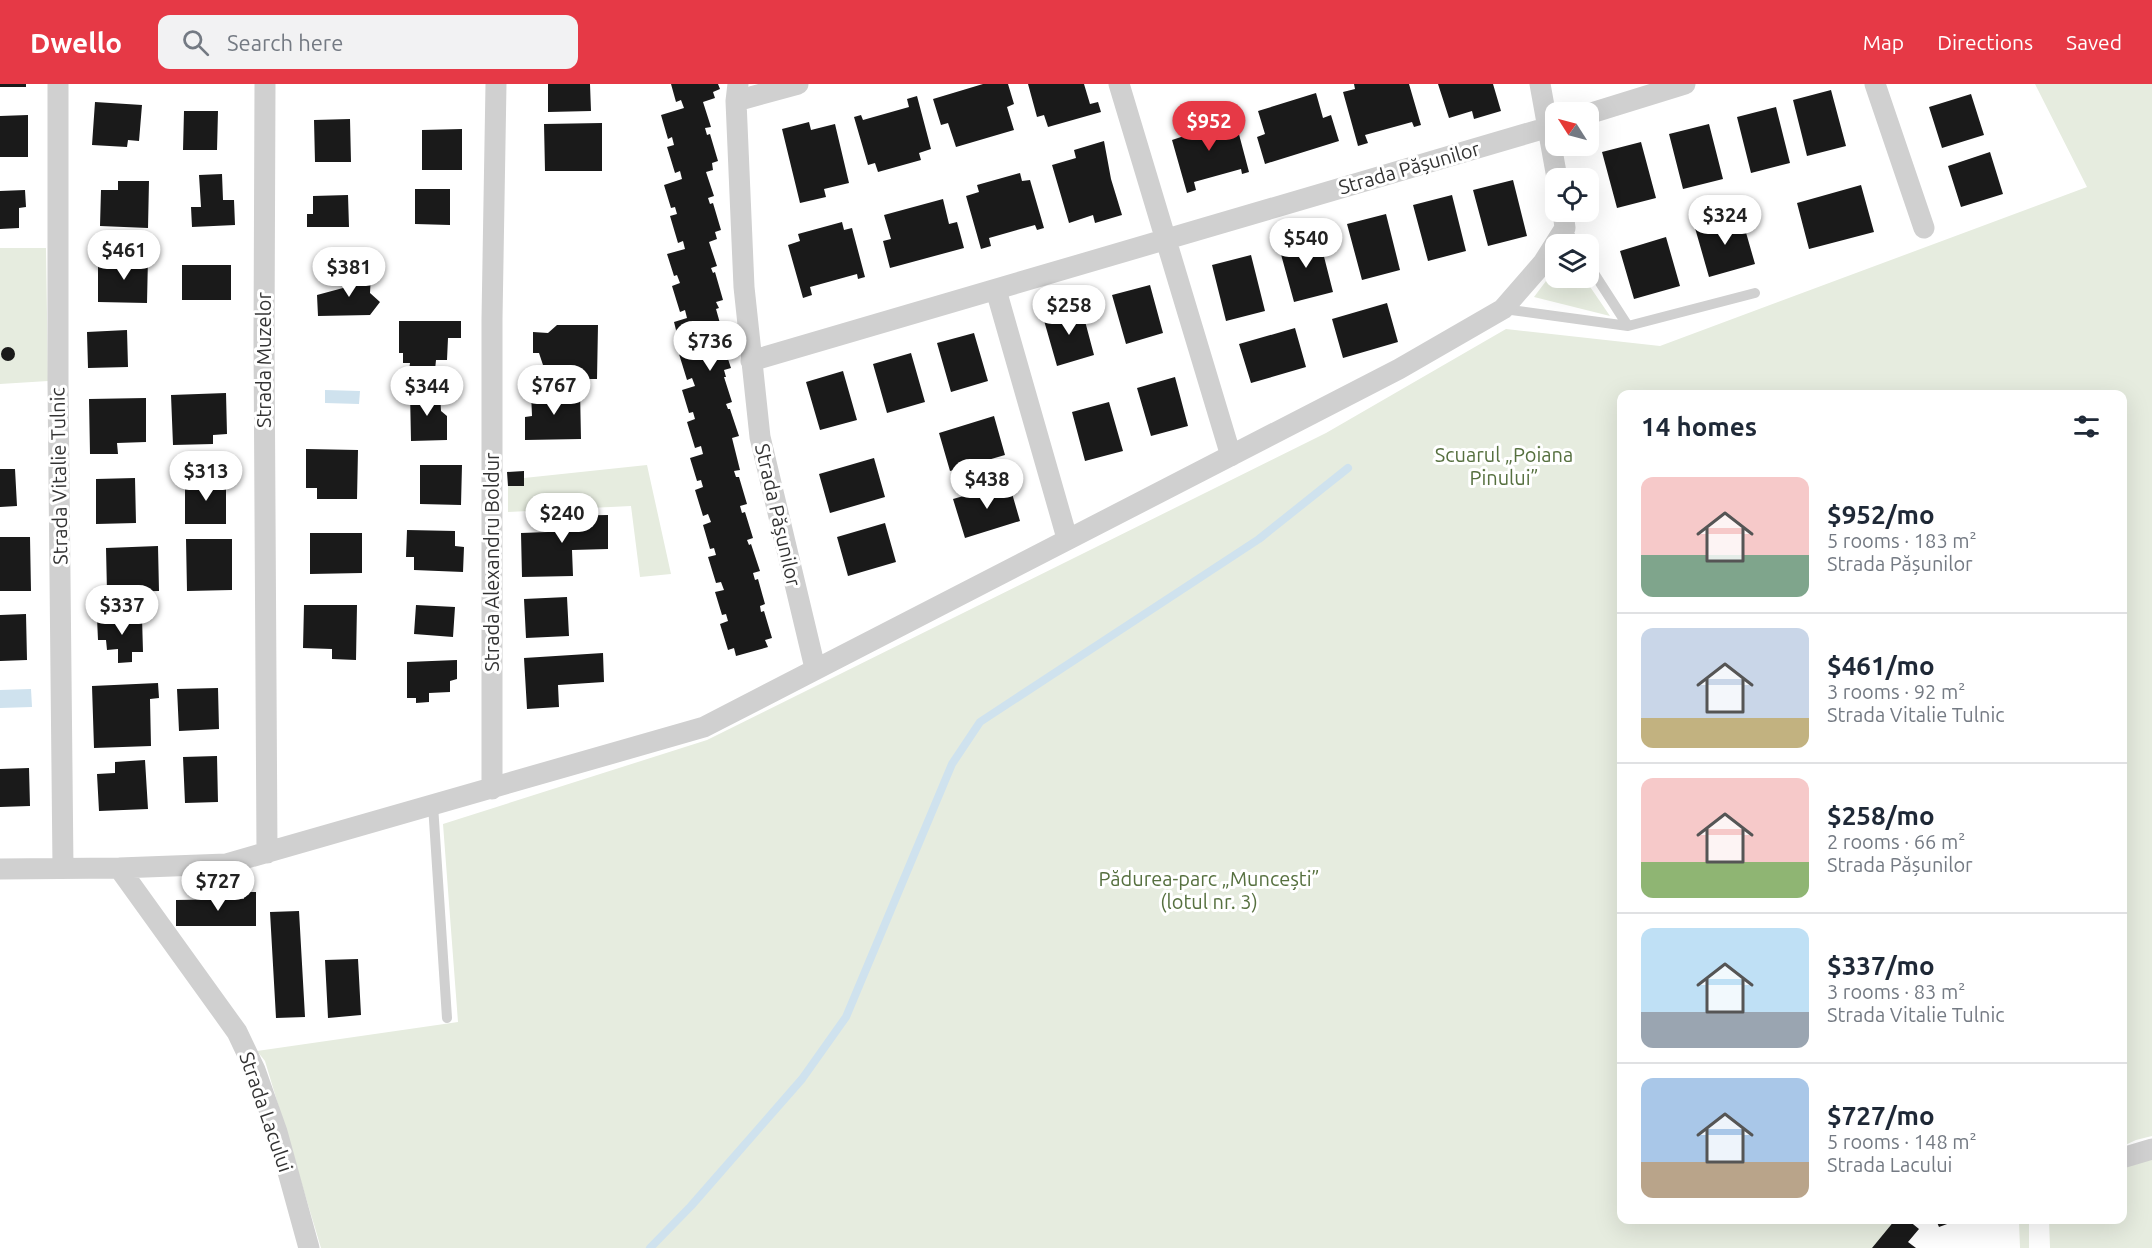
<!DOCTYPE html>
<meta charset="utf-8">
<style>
body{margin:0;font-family:Ubuntu,sans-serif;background:#f2f2f3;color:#1f2937;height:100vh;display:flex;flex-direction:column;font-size:22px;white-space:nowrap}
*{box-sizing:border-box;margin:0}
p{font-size:20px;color:#747a83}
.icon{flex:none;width:33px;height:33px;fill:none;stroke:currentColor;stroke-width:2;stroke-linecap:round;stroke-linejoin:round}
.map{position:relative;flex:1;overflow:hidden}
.panel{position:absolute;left:1617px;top:306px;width:510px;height:834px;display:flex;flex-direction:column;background:#fff;border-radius:12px;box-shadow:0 6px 24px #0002}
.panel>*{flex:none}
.needle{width:39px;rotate:306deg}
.fabs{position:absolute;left:1545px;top:18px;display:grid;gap:12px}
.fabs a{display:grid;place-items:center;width:54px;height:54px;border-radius:12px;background:#fff;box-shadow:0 6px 24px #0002;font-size:30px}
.price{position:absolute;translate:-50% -51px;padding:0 14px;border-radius:21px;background:#fff;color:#222;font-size:20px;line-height:39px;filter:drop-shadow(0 2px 3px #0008)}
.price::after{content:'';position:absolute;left:50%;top:36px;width:18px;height:14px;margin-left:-9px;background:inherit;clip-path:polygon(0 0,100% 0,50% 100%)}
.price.active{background:#e63946;color:#fff}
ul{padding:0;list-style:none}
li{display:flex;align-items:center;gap:18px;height:150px;padding:0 24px}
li+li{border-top:2px solid #e0e1e3}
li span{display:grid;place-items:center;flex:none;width:168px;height:120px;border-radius:12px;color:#555}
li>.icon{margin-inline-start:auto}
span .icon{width:72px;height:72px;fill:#fffc;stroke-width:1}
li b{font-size:26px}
h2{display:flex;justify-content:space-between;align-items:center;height:72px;padding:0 24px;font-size:26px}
header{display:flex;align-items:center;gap:36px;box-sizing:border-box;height:84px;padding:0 30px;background:#e63946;color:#fff}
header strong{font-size:28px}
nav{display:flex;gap:33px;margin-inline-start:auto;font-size:21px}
.search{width:420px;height:54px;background:#f2f2f3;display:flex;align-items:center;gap:15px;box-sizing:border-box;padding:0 21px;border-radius:12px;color:#747a83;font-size:22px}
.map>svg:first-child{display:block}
.green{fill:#e6ecdf}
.water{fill:#cfe2ee}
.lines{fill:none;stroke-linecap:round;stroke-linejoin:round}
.stream{stroke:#cfe2ee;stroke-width:8}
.building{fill:#1a1a1a}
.service{stroke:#d0d0d0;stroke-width:10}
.minor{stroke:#d0d0d0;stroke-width:21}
.labels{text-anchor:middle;stroke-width:6;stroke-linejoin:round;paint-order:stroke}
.street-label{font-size:20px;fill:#333;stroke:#fff}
.park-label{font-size:20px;fill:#56703f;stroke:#fff}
</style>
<header>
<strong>Dwello</strong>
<div class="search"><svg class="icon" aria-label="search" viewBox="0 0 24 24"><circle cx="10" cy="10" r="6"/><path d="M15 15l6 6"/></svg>Search here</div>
<nav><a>Map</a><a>Directions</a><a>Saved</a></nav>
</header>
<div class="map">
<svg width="2152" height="1164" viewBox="0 0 2152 1164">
<rect width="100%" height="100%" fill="#fff"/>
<path class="green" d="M 2035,0 L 2152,0 L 2152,1052 L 2136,1056 L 2123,1062 L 2122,310 L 1622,310 L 1622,1136 L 1898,1136 L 1876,1164 L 321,1164 L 265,977 L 257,967 L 458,938 L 443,740 L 707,656 L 1326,349 L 1506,245 L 1660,262 L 2087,103 Z
M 0,164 L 46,164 L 48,297 L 0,300 Z
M 1555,185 L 1556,194 L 1584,194 L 1610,232 L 1534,213 Z
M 647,381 L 671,490 L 640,493 L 631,422 L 508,428 L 508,402 L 524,402 L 524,394 Z
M 2152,1074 L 2152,1164 L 2050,1164 L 2049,1136 L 2122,1136 L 2123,1084 Z
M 2027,1136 L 2029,1136 L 2029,1164 L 2020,1164 L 2019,1138 Z"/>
<path class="water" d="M 325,306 L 360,307 L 359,320 L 325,319 Z
M 31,605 L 32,623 L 0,624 L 0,606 Z"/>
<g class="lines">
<path class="stream" d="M 650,1164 L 691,1122 L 802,995 L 846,933 L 952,680 L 980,638 L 1259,455 L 1348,384"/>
</g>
<path class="building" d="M 0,0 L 26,0 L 26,3 L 0,3 Z
M 548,0 L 590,0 L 591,27 L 548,28 Z
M 671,0 L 718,0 L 720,5 L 713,8 L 715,14 L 703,18 L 711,43 L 705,44 L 707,51 L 710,50 L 718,77 L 712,79 L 713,86 L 706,88 L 714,112 L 708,114 L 710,120 L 713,119 L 721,146 L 715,148 L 717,155 L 709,158 L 717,182 L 711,184 L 713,189 L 715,188 L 723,216 L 716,218 L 719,224 L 716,225 L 723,250 L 718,252 L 720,258 L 722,257 L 731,284 L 724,286 L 726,293 L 724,293 L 732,318 L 726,320 L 728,325 L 730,325 L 739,352 L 732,354 L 740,386 L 734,387 L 736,393 L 739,393 L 747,420 L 740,422 L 742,429 L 745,428 L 753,454 L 747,456 L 749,461 L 751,460 L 760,487 L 753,489 L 755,496 L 758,495 L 765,520 L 760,522 L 761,528 L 764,527 L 772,554 L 765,556 L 768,563 L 736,572 L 734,564 L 728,566 L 720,540 L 728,537 L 726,530 L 722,531 L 715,508 L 724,506 L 721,498 L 716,499 L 708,473 L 716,471 L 714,464 L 710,465 L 703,441 L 711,438 L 708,430 L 703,432 L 695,406 L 703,403 L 701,396 L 697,397 L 690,374 L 703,370 L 701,362 L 695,364 L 687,338 L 695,335 L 693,328 L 689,329 L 682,306 L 695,302 L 692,294 L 687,296 L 679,270 L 687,268 L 685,261 L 680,262 L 674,238 L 687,234 L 685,226 L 680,228 L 672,202 L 680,199 L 677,191 L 674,192 L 667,170 L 685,165 L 683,157 L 678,159 L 670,132 L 677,130 L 675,123 L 671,124 L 664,101 L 682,95 L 680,87 L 675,89 L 667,63 L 674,61 L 672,53 L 668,55 L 661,31 L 684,24 L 681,16 L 676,18 Z
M 983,0 L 1008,0 L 1014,20 L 1007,23 L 1014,46 L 956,63 L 948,39 L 941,41 L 933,15 Z
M 1028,0 L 1084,0 L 1090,20 L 1098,18 L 1101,28 L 1048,43 L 1044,31 L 1037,33 Z
M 1354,0 L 1409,0 L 1421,41 L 1414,43 L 1412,38 L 1365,51 L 1368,59 L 1358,62 L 1343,8 L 1355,5 Z
M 1438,0 L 1493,0 L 1501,27 L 1474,35 L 1472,27 L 1449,34 Z
M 1831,6 L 1846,62 L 1807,72 L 1793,16 Z
M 1316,9 L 1323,34 L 1331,31 L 1339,57 L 1265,80 L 1257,53 L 1265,50 L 1258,27 Z
M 1971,10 L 1984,51 L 1942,64 L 1929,23 Z
M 917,12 L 931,65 L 919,69 L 921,76 L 878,88 L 875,79 L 868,81 L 854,33 L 861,31 L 863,36 L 909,23 L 907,15 Z
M 95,18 L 142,21 L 139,57 L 128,56 L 127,63 L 92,61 Z
M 1776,23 L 1790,79 L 1751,89 L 1737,33 Z
M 184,27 L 218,27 L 217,66 L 183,66 Z
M 28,31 L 28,73 L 0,73 L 0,32 Z
M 1226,33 L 1228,41 L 1236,39 L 1249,88 L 1242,90 L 1241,85 L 1194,98 L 1196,106 L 1187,109 L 1172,56 L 1184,52 L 1183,45 Z
M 350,35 L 351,78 L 315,78 L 314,36 Z
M 809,38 L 811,46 L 835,40 L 849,99 L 824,105 L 826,113 L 800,119 L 782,45 Z
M 602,39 L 602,87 L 545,87 L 544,40 Z
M 1709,40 L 1723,95 L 1683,105 L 1669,50 Z
M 462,45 L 462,86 L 422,86 L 422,46 Z
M 1104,57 L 1111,95 L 1122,131 L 1095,139 L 1093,131 L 1069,139 L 1052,81 L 1076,74 L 1074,66 Z
M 1641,58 L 1656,114 L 1617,124 L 1602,68 Z
M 1990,68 L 2003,110 L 1961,123 L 1948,82 Z
M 1020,89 L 1022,97 L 1030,96 L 1044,144 L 1037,146 L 1035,141 L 989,154 L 991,162 L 981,165 L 966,112 L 979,108 L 977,101 Z
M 222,90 L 223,116 L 234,116 L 235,141 L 192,143 L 191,123 L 201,123 L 199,91 Z
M 1513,96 L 1527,152 L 1488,162 L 1473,106 Z
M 118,97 L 149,97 L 148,144 L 100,142 L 101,106 L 118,106 Z
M 1861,101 L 1874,148 L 1809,165 L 1797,119 Z
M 415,105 L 450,105 L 450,141 L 415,140 Z
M 25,106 L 26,123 L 19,124 L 19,144 L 0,145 L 0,107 Z
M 348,111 L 349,143 L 307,143 L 307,130 L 313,130 L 313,112 Z
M 1452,111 L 1466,167 L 1428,177 L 1413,121 Z
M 943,115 L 949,140 L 957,138 L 964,164 L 890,184 L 883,157 L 891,155 L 884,131 Z
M 1386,130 L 1400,186 L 1362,196 L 1347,140 Z
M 1741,131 L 1755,180 L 1709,193 L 1695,144 Z
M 842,138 L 844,146 L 852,144 L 865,193 L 858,195 L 857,190 L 810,203 L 812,211 L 803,214 L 788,161 L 800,157 L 798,150 Z
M 1319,153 L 1333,208 L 1294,218 L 1279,163 Z
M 1666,153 L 1680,202 L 1634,215 L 1620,167 Z
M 1251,171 L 1265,227 L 1226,237 L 1212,181 Z
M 117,173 L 148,173 L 147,219 L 98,218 L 98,181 L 117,181 Z
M 182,181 L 231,181 L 231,216 L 182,216 Z
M 343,190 L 371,191 L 370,209 L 380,218 L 370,231 L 318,232 L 317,211 L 343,204 Z
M 1150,201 L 1163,249 L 1126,260 L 1112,211 Z
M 1387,219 L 1398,258 L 1343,274 L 1332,235 Z
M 1081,222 L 1094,271 L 1057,282 L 1043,233 Z
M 399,237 L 461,237 L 461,254 L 448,254 L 447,276 L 436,276 L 435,286 L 409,286 L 410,279 L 403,279 L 403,269 L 399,269 Z
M 557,241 L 598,241 L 597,295 L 544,295 L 544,284 L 539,269 L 533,269 L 533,248 L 548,249 Z
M 1295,244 L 1306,283 L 1251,299 L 1239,260 Z
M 127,246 L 128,283 L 88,284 L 87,248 Z
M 974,249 L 988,297 L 951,308 L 937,259 Z
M1 270a7 7 0 1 1 14 0a7 7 0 1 1-14 0Z
M 911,269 L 925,318 L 887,329 L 873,280 Z
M 843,287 L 857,336 L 820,346 L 806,298 Z
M 1175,293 L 1188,342 L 1151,352 L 1137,304 Z
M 580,306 L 581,355 L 525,356 L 525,333 L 532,332 L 531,307 Z
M 410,308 L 440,308 L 441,327 L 447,332 L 447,356 L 411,357 Z
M 226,309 L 227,350 L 213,351 L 213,360 L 173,361 L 171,311 Z
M 146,314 L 146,358 L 117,359 L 118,370 L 90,370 L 89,315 Z
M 1109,318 L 1123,367 L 1085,377 L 1072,328 Z
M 994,332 L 1005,371 L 950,387 L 939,349 Z
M 306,365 L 358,366 L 357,415 L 317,415 L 317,404 L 306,404 Z
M 874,374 L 885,413 L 830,429 L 819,390 Z
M 420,381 L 462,381 L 461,421 L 420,420 Z
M 0,385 L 15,385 L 17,422 L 0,423 Z
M 524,387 L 524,402 L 508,402 L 507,388 Z
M 135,394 L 136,439 L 96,440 L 96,395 Z
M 185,396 L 226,396 L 226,440 L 185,440 Z
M 1009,399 L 1020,437 L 965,454 L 953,415 Z
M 608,431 L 608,465 L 572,466 L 573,492 L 522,493 L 521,449 L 548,448 L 547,432 Z
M 885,439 L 896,478 L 848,492 L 837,453 Z
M 407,446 L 455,447 L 455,462 L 464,463 L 463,488 L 414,486 L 414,473 L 406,473 Z
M 310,449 L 362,449 L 362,489 L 310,490 Z
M 0,453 L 30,453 L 31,507 L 0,507 Z
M 186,455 L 232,455 L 232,506 L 187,507 Z
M 158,462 L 159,507 L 107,508 L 106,464 Z
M 567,513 L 569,552 L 526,554 L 524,515 Z
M 304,521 L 357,521 L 356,576 L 332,575 L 332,565 L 303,564 Z
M 416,521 L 455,523 L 453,553 L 414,550 Z
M 26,530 L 27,576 L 0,577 L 0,531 Z
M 142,533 L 143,568 L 132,568 L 132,578 L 118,579 L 118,565 L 107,566 L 106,556 L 98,556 L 97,534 Z
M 603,569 L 604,598 L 558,601 L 559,623 L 527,625 L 524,574 Z
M 457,576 L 457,595 L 450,597 L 450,608 L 429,609 L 429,618 L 416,619 L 416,614 L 407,614 L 407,578 Z
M 158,599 L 159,614 L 150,615 L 151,662 L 94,664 L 92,602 Z
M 218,604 L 219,645 L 179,647 L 177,605 Z
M 217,672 L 218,718 L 185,719 L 183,673 Z
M 145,676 L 148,725 L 99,727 L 97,690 L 115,689 L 115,678 Z
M 29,684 L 30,722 L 0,723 L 0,685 Z
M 244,808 L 256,808 L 256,842 L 176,842 L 176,816 L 244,815 Z
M 299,827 L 305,933 L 276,934 L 270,828 Z
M 358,875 L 361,931 L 328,934 L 325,876 Z
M 1895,1136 L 1908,1136 L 1919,1145 L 1908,1158 L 1916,1164 L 1872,1164 Z
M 1936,1136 L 1958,1136 L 1939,1143 Z"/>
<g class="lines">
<path class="service" d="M 1565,144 L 1576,160
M 1588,180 L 1628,242
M 1504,225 L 1628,242 L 1755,209
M 433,721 L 447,934"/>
<path class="minor" d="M 58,0 L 58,298 L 63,784
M 265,0 L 264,257 L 267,769
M 738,0 L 736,17 L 744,203 L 760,353 L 815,584
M 1119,0 L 1231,372
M 1540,0 L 1557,94
M 1875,0 L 1924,144
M 736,17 L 798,0
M 1588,30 L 1685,0
M 996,206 L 1067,454
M 751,277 L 1556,41
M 492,705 L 492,235 L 496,0
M 119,784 L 237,948 L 255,986 L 277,1048 L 309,1164
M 0,785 L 119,784 L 226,780 L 704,643 L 1399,285 L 1503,225 L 1543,179 L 1565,144 L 1563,128
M 2122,1074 L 2152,1065"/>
</g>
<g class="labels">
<g class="street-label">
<text transform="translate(1409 84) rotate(-16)" y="7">Strada Pășunilor</text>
<text transform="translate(264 276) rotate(-90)" y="7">Strada Muzelor</text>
<text transform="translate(59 392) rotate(-91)" y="7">Strada Vitalie Tulnic</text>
<text transform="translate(778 431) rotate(77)" y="7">Strada Pășunilor</text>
<text transform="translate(492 478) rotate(-90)" y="7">Strada Alexandru Boldur</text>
<text transform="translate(266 1028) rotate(71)" y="7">Strada Lacului</text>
</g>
<g class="park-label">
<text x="1504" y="378">Scuarul „Poiana<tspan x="1504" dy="23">Pinului”</tspan></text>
<text x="1209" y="802">Pădurea-parc „Muncești”<tspan x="1209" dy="23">(lotul nr. 3)</tspan></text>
</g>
</g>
</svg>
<div class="fabs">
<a><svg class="needle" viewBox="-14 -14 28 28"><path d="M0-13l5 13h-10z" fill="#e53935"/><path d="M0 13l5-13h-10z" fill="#747a83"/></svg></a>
<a><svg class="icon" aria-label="locate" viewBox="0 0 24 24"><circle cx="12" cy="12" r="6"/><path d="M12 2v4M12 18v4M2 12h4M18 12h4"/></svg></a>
<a><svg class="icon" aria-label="layers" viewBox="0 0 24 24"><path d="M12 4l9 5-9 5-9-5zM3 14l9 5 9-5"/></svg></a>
</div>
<b class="price active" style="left:1209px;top:68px">$952</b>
<b class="price" style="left:1725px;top:162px">$324</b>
<b class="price" style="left:1306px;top:185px">$540</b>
<b class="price" style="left:124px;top:197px">$461</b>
<b class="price" style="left:349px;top:214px">$381</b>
<b class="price" style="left:1069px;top:252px">$258</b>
<b class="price" style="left:710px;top:288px">$736</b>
<b class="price" style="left:554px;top:332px">$767</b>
<b class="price" style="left:427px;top:333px">$344</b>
<b class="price" style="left:206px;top:418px">$313</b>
<b class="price" style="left:987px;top:426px">$438</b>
<b class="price" style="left:562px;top:460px">$240</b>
<b class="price" style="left:122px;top:552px">$337</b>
<b class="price" style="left:218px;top:828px">$727</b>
<section class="panel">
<h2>14 homes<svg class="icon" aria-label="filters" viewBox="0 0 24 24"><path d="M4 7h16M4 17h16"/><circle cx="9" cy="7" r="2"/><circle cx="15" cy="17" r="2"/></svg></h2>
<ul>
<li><span style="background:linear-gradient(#f6c9c9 65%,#7fa58c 0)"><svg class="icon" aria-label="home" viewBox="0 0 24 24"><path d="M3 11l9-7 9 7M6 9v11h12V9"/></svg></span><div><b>$952/mo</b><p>5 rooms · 183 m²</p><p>Strada Pășunilor</p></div></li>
<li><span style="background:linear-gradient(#c9d6e8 75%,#c2b280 0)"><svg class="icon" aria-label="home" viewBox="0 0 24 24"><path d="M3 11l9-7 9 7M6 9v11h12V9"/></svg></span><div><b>$461/mo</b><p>3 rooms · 92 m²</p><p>Strada Vitalie Tulnic</p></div></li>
<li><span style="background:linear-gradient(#f6c9c9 70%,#8fb573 0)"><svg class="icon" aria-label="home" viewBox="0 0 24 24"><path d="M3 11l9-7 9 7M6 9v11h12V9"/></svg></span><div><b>$258/mo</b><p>2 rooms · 66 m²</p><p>Strada Pășunilor</p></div></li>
<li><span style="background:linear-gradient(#bfe0f5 70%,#9aa5b1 0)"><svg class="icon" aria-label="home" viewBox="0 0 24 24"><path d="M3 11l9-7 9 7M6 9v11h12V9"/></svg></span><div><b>$337/mo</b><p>3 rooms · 83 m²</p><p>Strada Vitalie Tulnic</p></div></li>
<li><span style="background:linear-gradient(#a9c7e8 70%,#b9a48a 0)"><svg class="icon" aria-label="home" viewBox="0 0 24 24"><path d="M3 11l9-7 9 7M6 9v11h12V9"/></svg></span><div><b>$727/mo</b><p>5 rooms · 148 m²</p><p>Strada Lacului</p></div></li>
</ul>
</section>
</div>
